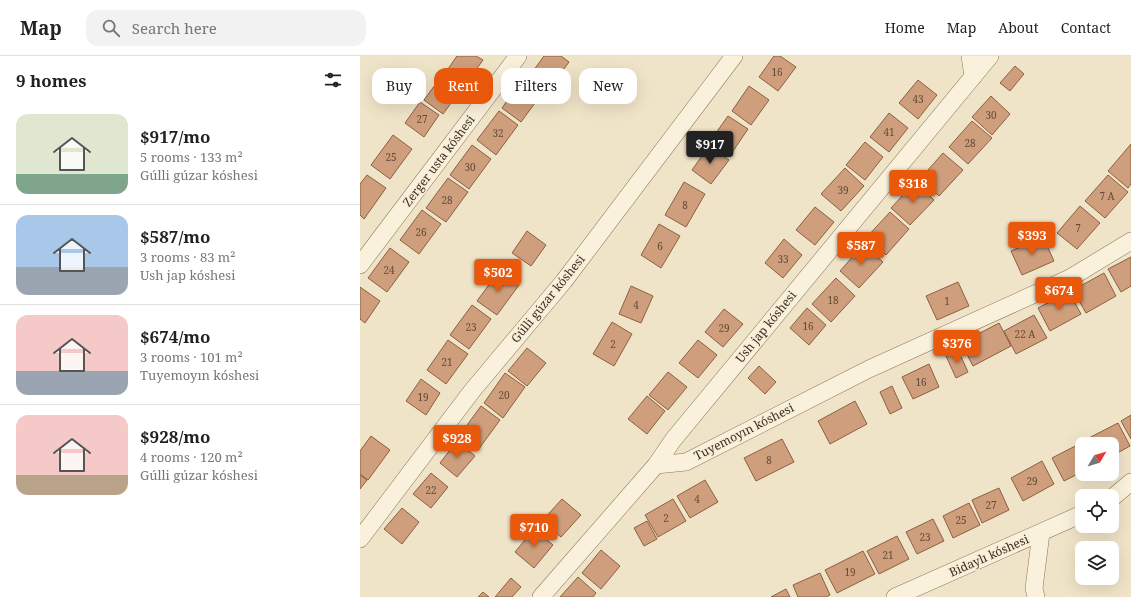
<!DOCTYPE html>
<meta charset="utf-8">
<style>
body{margin:0;font-family:"Noto Serif",serif;background:#f2f2f2;color:#222;height:100vh;display:flex;flex-direction:column;font-size:15px;white-space:nowrap}
*{box-sizing:border-box;margin:0}
p{font-size:13px;color:#767676}
.icon{flex:none;width:22px;height:22px;fill:none;stroke:currentColor;stroke-width:2;stroke-linecap:round;stroke-linejoin:round}
.map{position:relative;flex:1;overflow:hidden}
.details{display:flex;flex-direction:column;background:#fff;width:360px}
.details>*{flex:none}
.guide{position:absolute;left:12px;top:12px;width:380px;height:36px;display:flex;gap:8px}
.needle{width:26px;rotate:52deg}
.controls{position:absolute;left:715px;top:381px;display:grid;gap:8px}
.controls a{display:grid;place-items:center;width:44px;height:44px;border-radius:8px;background:#fff;box-shadow:0 4px 16px #0002;font-size:20px}
.price{position:absolute;translate:-50% -34px;padding:0 9px;border-radius:4px;background:#ea580c;color:#fff;font-size:13px;line-height:26px;filter:drop-shadow(0 1px 2px #0008)}
.price::after{content:'';position:absolute;left:50%;top:24px;width:12px;height:9px;margin-left:-6px;background:inherit;clip-path:polygon(0 0,100% 0,50% 100%)}
.price.on{background:#222;color:#fff}
ul{padding:0;list-style:none}
li{display:flex;align-items:center;gap:12px;height:100px;padding:0 16px}
li+li{border-top:1px solid #e0e0e0}
li span{display:grid;place-items:center;flex:none;width:112px;height:80px;border-radius:12px;color:#555}
li>.icon{margin-inline-start:auto}
span .icon{width:48px;height:48px;fill:#fffc;stroke-width:1}
li b{font-size:17px}
h2{display:flex;justify-content:space-between;align-items:center;height:48px;padding:0 16px;font-size:17px}
.pill{padding:0 14px;border-radius:12px;background:#fff;box-shadow:0 4px 16px #0002;font-size:14px;line-height:36px}
.pill.on{background:#ea580c;color:#fff}
header{display:flex;align-items:center;gap:24px;box-sizing:border-box;height:56px;padding:0 20px;background:#fff;border-bottom:1px solid #e0e0e0}
header strong{font-size:19px}
nav{display:flex;gap:22px;margin-inline-start:auto;font-size:14px}
.search{width:280px;height:36px;background:#f2f2f2;display:flex;align-items:center;gap:10px;box-sizing:border-box;padding:0 14px;border-radius:12px;color:#767676;font-size:15px}
main{display:flex;flex:1;min-height:0}
.map>svg:first-child{display:block}
.building{fill:#cf9f7d;stroke:#8d5f41}
.lines{fill:none;stroke-linecap:round;stroke-linejoin:round}
.minor-casing{stroke:#8d765c;stroke-width:18}
.minor{stroke:#faf1dc;stroke-width:17}
.labels{text-anchor:middle;stroke-width:3;stroke-linejoin:round;paint-order:stroke}
.number-label{font-size:10px;fill:#624a37}
.street-label{font-size:12px;fill:#3d2e20;stroke:#f7eed8}
</style>
<header>
<strong>Map</strong>
<div class="search"><svg class="icon" aria-label="search" viewBox="0 0 24 24"><circle cx="10" cy="10" r="6"/><path d="M15 15l6 6"/></svg>Search here</div>
<nav><a>Home</a><a>Map</a><a>About</a><a>Contact</a></nav>
</header>
<main>
<section class="details">
<h2>9 homes<svg class="icon" aria-label="filters" viewBox="0 0 24 24"><path d="M4 7h16M4 17h16"/><circle cx="9" cy="7" r="2"/><circle cx="15" cy="17" r="2"/></svg></h2>
<ul>
<li><span style="background:linear-gradient(#dfe7d0 75%,#7fa58c 0)"><svg class="icon" aria-label="home" viewBox="0 0 24 24"><path d="M3 11l9-7 9 7M6 9v11h12V9"/></svg></span><div><b>$917/mo</b><p>5 rooms · 133 m²</p><p>Gúlli gúzar kóshesi</p></div></li>
<li><span style="background:linear-gradient(#a9c7e8 65%,#9aa5b1 0)"><svg class="icon" aria-label="home" viewBox="0 0 24 24"><path d="M3 11l9-7 9 7M6 9v11h12V9"/></svg></span><div><b>$587/mo</b><p>3 rooms · 83 m²</p><p>Ush jap kóshesi</p></div></li>
<li><span style="background:linear-gradient(#f6c9c9 70%,#9aa5b1 0)"><svg class="icon" aria-label="home" viewBox="0 0 24 24"><path d="M3 11l9-7 9 7M6 9v11h12V9"/></svg></span><div><b>$674/mo</b><p>3 rooms · 101 m²</p><p>Tuyemoyın kóshesi</p></div></li>
<li><span style="background:linear-gradient(#f6c9c9 75%,#b9a48a 0)"><svg class="icon" aria-label="home" viewBox="0 0 24 24"><path d="M3 11l9-7 9 7M6 9v11h12V9"/></svg></span><div><b>$928/mo</b><p>4 rooms · 120 m²</p><p>Gúlli gúzar kóshesi</p></div></li>
</ul>
</section>
<div class="map">
<svg width="771" height="541" viewBox="0 0 771 541">
<rect width="100%" height="100%" fill="#f0e4c8"/>
<path class="building" d="M 97,0 L 116,0 L 123,4 L 107,26 L 88,13 Z
M 184,0 L 201,0 L 209,6 L 187,36 L 168,22 Z
M 414,0 L 420,0 L 436,11 L 418,35 L 399,21 Z
M 655,10 L 664,18 L 650,35 L 640,27 Z
M 86,14 L 105,28 L 83,58 L 64,44 Z
M 163,22 L 183,36 L 161,66 L 142,52 Z
M 558,24 L 577,39 L 558,63 L 539,47 Z
M 389,30 L 409,44 L 391,69 L 372,55 Z
M 631,40 L 650,58 L 632,79 L 612,61 Z
M 60,46 L 79,59 L 64,81 L 45,67 Z
M 139,55 L 158,69 L 136,99 L 117,84 Z
M 529,57 L 548,72 L 529,96 L 510,81 Z
M 368,60 L 388,73 L 371,98 L 351,84 Z
M 612,65 L 632,82 L 608,108 L 589,91 Z
M 33,79 L 52,93 L 30,123 L 11,109 Z
M 505,86 L 523,101 L 505,124 L 486,109 Z
M 771,88 L 771,128 L 768,132 L 748,115 Z
M 112,89 L 131,103 L 109,133 L 90,119 Z
M 349,90 L 369,104 L 351,128 L 332,114 Z
M 583,97 L 603,114 L 579,140 L 560,123 Z
M 485,112 L 504,130 L 481,155 L 461,138 Z
M 7,119 L 26,132 L 4,163 L 0,159 L 0,128 Z
M 748,119 L 768,136 L 745,162 L 725,145 Z
M 88,122 L 108,136 L 86,166 L 66,152 Z
M 324,126 L 345,138 L 326,171 L 305,159 Z
M 555,126 L 574,144 L 550,169 L 531,152 Z
M 720,150 L 740,167 L 717,193 L 697,177 Z
M 455,151 L 474,166 L 455,189 L 436,174 Z
M 62,154 L 81,168 L 59,198 L 40,184 Z
M 530,156 L 549,173 L 526,199 L 506,182 Z
M 299,168 L 320,180 L 301,212 L 281,199 Z
M 167,175 L 186,189 L 171,210 L 152,197 Z
M 683,181 L 694,205 L 662,219 L 651,195 Z
M 424,183 L 442,199 L 423,222 L 405,207 Z
M 503,189 L 523,206 L 499,232 L 480,215 Z
M 30,192 L 49,206 L 27,236 L 8,222 Z
M 771,201 L 771,230 L 761,236 L 748,213 Z
M 139,215 L 159,229 L 137,259 L 117,245 Z
M 744,217 L 756,240 L 726,257 L 713,234 Z
M 476,222 L 495,240 L 471,266 L 452,248 Z
M 598,226 L 609,250 L 577,264 L 566,240 Z
M 271,230 L 293,240 L 281,267 L 259,258 Z
M 0,231 L 20,245 L 5,267 L 0,263 Z
M 709,236 L 721,258 L 690,275 L 678,252 Z
M 112,249 L 131,263 L 109,293 L 90,279 Z
M 447,252 L 466,269 L 449,289 L 430,272 Z
M 364,253 L 383,268 L 363,291 L 345,276 Z
M 674,259 L 687,282 L 656,298 L 644,275 Z
M 252,266 L 272,278 L 254,310 L 233,298 Z
M 639,267 L 651,290 L 613,310 L 601,287 Z
M 88,284 L 108,298 L 86,328 L 67,314 Z
M 338,284 L 357,299 L 338,322 L 319,307 Z
M 167,292 L 186,307 L 167,330 L 148,315 Z
M 598,294 L 608,316 L 596,322 L 586,300 Z
M 569,308 L 579,331 L 553,343 L 542,321 Z
M 399,310 L 416,326 L 405,338 L 388,322 Z
M 308,316 L 327,331 L 308,354 L 289,339 Z
M 145,317 L 165,331 L 143,362 L 124,347 Z
M 61,323 L 80,337 L 66,359 L 46,345 Z
M 532,330 L 542,352 L 530,358 L 520,336 Z
M 287,340 L 305,355 L 287,378 L 268,363 Z
M 495,345 L 507,368 L 470,388 L 458,365 Z
M 121,350 L 140,364 L 118,394 L 99,380 Z
M 771,359 L 771,383 L 761,365 Z
M 758,367 L 770,390 L 752,400 L 752,388 L 730,388 L 727,383 Z
M 11,380 L 30,394 L 8,424 L 0,418 L 0,395 Z
M 422,383 L 434,406 L 396,425 L 384,402 Z
M 97,385 L 115,400 L 97,421 L 80,407 Z
M 723,386 L 724,388 L 722,388 L 722,416 L 704,425 L 692,402 Z
M 682,405 L 694,428 L 663,445 L 651,422 Z
M 71,417 L 88,431 L 71,452 L 53,438 Z
M 0,419 L 7,424 L 0,433 Z
M 345,424 L 358,446 L 330,462 L 317,440 Z
M 639,432 L 649,454 L 622,467 L 612,444 Z
M 202,443 L 221,459 L 201,481 L 182,465 Z
M 313,443 L 326,465 L 298,481 L 285,459 Z
M 609,447 L 620,469 L 593,482 L 583,460 Z
M 42,452 L 59,466 L 42,488 L 24,473 Z
M 573,463 L 584,485 L 557,498 L 546,476 Z
M 287,465 L 297,483 L 284,490 L 274,472 Z
M 174,473 L 193,489 L 174,512 L 155,496 Z
M 537,480 L 549,503 L 519,518 L 507,495 Z
M 241,494 L 260,510 L 241,533 L 222,517 Z
M 503,495 L 515,518 L 477,537 L 465,514 Z
M 460,517 L 470,539 L 466,541 L 438,541 L 433,529 Z
M 218,521 L 236,537 L 233,541 L 200,541 Z
M 151,522 L 161,531 L 152,541 L 135,541 Z
M 426,533 L 430,541 L 411,541 Z
M 123,536 L 129,541 L 118,541 Z"/>
<g class="lines">
<g class="minor-casing">
<path id="minor" d="M 610,0 L 613,21
M 0,209 L 158,0
M 296,409 L 326,406 L 509,313 L 710,222 L 771,185
M 752,442 L 771,426
M 0,483 L 112,335 L 204,225 L 374,0
M 181,541 L 296,409 L 313,384 L 630,0
M 535,541 L 722,458
M 676,541 L 674,532 L 681,477"/>
</g>
<use href="#minor" class="minor"/>
</g>
<g class="labels">
<g class="number-label">
<text x="417" y="20">16</text>
<text x="558" y="47">43</text>
<text x="631" y="63">30</text>
<text x="62" y="67">27</text>
<text x="529" y="80">41</text>
<text x="138" y="81">32</text>
<text x="610" y="91">28</text>
<text x="31" y="105">25</text>
<text x="110" y="115">30</text>
<text x="483" y="138">39</text>
<text x="747" y="144">7 А</text>
<text x="87" y="148">28</text>
<text x="325" y="153">8</text>
<text x="718" y="176">7</text>
<text x="61" y="180">26</text>
<text x="300" y="194">6</text>
<text x="423" y="207">33</text>
<text x="29" y="218">24</text>
<text x="473" y="248">18</text>
<text x="587" y="249">1</text>
<text x="276" y="253">4</text>
<text x="448" y="274">16</text>
<text x="111" y="275">23</text>
<text x="364" y="276">29</text>
<text x="665" y="282">22 А</text>
<text x="253" y="292">2</text>
<text x="87" y="310">21</text>
<text x="561" y="330">16</text>
<text x="144" y="343">20</text>
<text x="63" y="345">19</text>
<text x="409" y="408">8</text>
<text x="672" y="429">29</text>
<text x="71" y="438">22</text>
<text x="337" y="447">4</text>
<text x="631" y="453">27</text>
<text x="306" y="466">2</text>
<text x="601" y="468">25</text>
<text x="565" y="485">23</text>
<text x="528" y="503">21</text>
<text x="490" y="520">19</text>
</g>
<g class="street-label">
<text transform="translate(79 105) rotate(-53)" y="4">Zerger usta kóshesi</text>
<text transform="translate(188 243) rotate(-51)" y="4">Gúlli gúzar kóshesi</text>
<text transform="translate(406 271) rotate(-51)" y="4">Ush jap kóshesi</text>
<text transform="translate(384 376) rotate(-27)" y="4">Tuyemoyın kóshesi</text>
<text transform="translate(629 500) rotate(-24)" y="4">Bidaylı kóshesi</text>
</g>
</g>
</svg>
<div class="controls">
<a><svg class="needle" viewBox="-14 -14 28 28"><path d="M0-13l5 13h-10z" fill="#e53935"/><path d="M0 13l5-13h-10z" fill="#767676"/></svg></a>
<a><svg class="icon" aria-label="locate" viewBox="0 0 24 24"><circle cx="12" cy="12" r="6"/><path d="M12 2v4M12 18v4M2 12h4M18 12h4"/></svg></a>
<a><svg class="icon" aria-label="layers" viewBox="0 0 24 24"><path d="M12 4l9 5-9 5-9-5zM3 14l9 5 9-5"/></svg></a>
</div>
<b class="price on" style="left:350px;top:109px">$917</b>
<b class="price" style="left:553px;top:148px">$318</b>
<b class="price" style="left:672px;top:200px">$393</b>
<b class="price" style="left:501px;top:210px">$587</b>
<b class="price" style="left:138px;top:237px">$502</b>
<b class="price" style="left:699px;top:255px">$674</b>
<b class="price" style="left:597px;top:308px">$376</b>
<b class="price" style="left:97px;top:403px">$928</b>
<b class="price" style="left:174px;top:492px">$710</b>
<div class="guide">
<a class="pill">Buy</a>
<a class="pill on">Rent</a>
<a class="pill">Filters</a>
<a class="pill">New</a>
</div>
</div>
</main>
